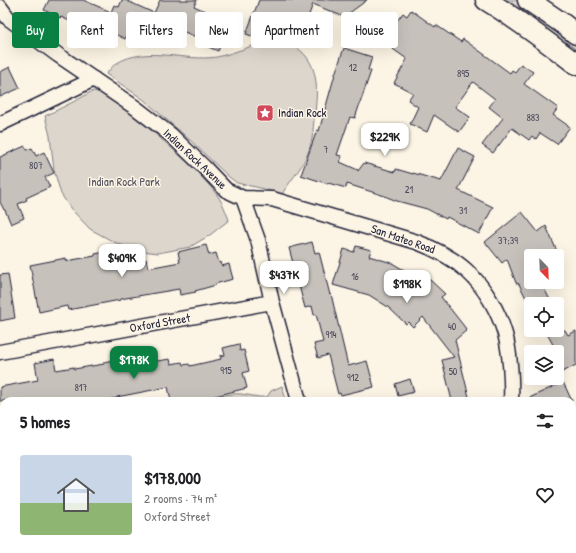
<!DOCTYPE html>
<meta charset="utf-8">
<style>
body{margin:0;font-family:"Patrick Hand",sans-serif;background:#f6f6f6;color:#202124;height:100vh;display:flex;flex-direction:column;font-size:15px;white-space:nowrap}
*{box-sizing:border-box;margin:0}
p{font-size:13px;color:#757577}
.icon{flex:none;width:22px;height:22px;fill:none;stroke:currentColor;stroke-width:2;stroke-linecap:round;stroke-linejoin:round}
.map{position:relative;flex:1;overflow:hidden}
.panel{position:absolute;left:0px;top:397px;width:576px;height:156px;display:flex;flex-direction:column;background:#fff;border-radius:12px 12px 0 0;box-shadow:0 4px 16px #0002}
.panel>*{flex:none}
.guide{position:absolute;left:12px;top:12px;width:552px;height:36px;display:flex;gap:8px}
.needle{width:26px;rotate:157deg}
.buttons{position:absolute;left:524px;top:249px;display:grid;gap:8px}
.buttons a{display:grid;place-items:center;width:40px;height:40px;border-radius:4px;background:#fff;box-shadow:0 4px 16px #0002;font-size:20px}
.price{position:absolute;translate:-50% -34px;padding:0 9px;border-radius:8px;background:#fff;color:#222;font-size:13px;line-height:26px;filter:drop-shadow(0 1px 2px #0008)}
.price::after{content:'';position:absolute;left:50%;top:24px;width:12px;height:9px;margin-left:-6px;background:inherit;clip-path:polygon(0 0,100% 0,50% 100%)}
.price.selected{background:#0b8043;color:#fff}
ul{padding:0;list-style:none}
li{display:flex;align-items:center;gap:12px;height:100px;padding:0 20px}
li span{display:grid;place-items:center;flex:none;width:112px;height:80px;border-radius:4px;color:#555}
li>.icon{margin-inline-start:auto}
span .icon{width:48px;height:48px;fill:#fffc;stroke-width:1}
li b{font-size:17px}
h2{display:flex;justify-content:space-between;align-items:center;height:48px;padding:0 20px;font-size:17px}
.chip{padding:0 14px;border-radius:4px;background:#fff;box-shadow:0 4px 16px #0002;font-size:14px;line-height:36px}
.chip.selected{background:#0b8043;color:#fff}
.map>svg:first-child{display:block}
.green{fill:#dcd6cc;stroke:#7f7c84}
.building{fill:#c6c1bb;stroke:#22223b}
.lines{fill:none;stroke-linecap:round;stroke-linejoin:round}
.street-casing{stroke:#22223b;stroke-width:17}
.secondary-casing{stroke:#22223b;stroke-width:23}
.street{stroke:#fcf5e5;stroke-width:14}
.secondary{stroke:#fcf5e5;stroke-width:20}
.labels{text-anchor:middle;stroke-width:3;stroke-linejoin:round;paint-order:stroke}
.number-label{font-size:10px;fill:#4b4a5b}
.poi-label{font-size:12px;fill:#22223b;stroke:#fcf5e5;text-anchor:start}
.street-label{font-size:12px;fill:#22223b;stroke:#fcf5e5}
.park-label{font-size:12px;fill:#504f5f;stroke:#fcf5e5}
</style>
<div class="map">
<svg width="576" height="553" viewBox="0 0 576 553">
<rect width="100%" height="100%" fill="#fcf5e5"/>
<filter id="ink" filterUnits="userSpaceOnUse"><feTurbulence type="fractalNoise" baseFrequency=".025" numOctaves="2"/><feDisplacementMap in="SourceGraphic" scale="8" xChannelSelector="R" yChannelSelector="G"/><feConvolveMatrix kernelMatrix="1 2 1 2 8 2 1 2 1" color-interpolation-filters="sRGB"/></filter>
<g filter="url(#ink)">
<path class="green" d="M 501,0 L 518,0 L 576,42 L 576,53 Z
M 270,40 C 277,41 286,41 291,44 C 321,60 318,91 314,120 C 313,128 313,138 310,147 C 305,165 292,178 282,194 L 256,187 L 245,185 L 237,183 L 229,177 L 191,141 L 143,99 L 106,74 C 110,70 113,65 117,63 C 147,45 185,62 217,57 C 235,53 253,45 270,40 Z
M 94,91 C 116,96 135,116 152,131 C 175,151 199,171 217,195 C 223,203 226,212 229,220 L 210,235 L 190,247 L 158,253 L 135,250 L 124,246 L 114,242 L 90,229 L 71,209 L 61,194 L 54,170 L 50,136 L 45,116 L 79,99 L 89,93 Z
M 282,386 L 286,401 L 210,401 C 219,396 230,393 241,394 C 250,395 258,398 267,397 L 271,391 Z"/>
<path class="building" d="M 49,0 L 83,0 L 111,12 L 114,5 L 119,7 L 122,0 L 125,0 L 154,13 L 160,0 L 197,0 L 194,6 L 221,18 L 221,20 L 230,24 L 218,51 L 201,44 L 203,40 L 173,27 L 169,35 L 142,23 L 139,30 L 131,27 L 125,39 L 115,34 L 113,39 L 96,32 L 95,33 L 61,17 L 60,18 L 44,10 Z
M 259,0 L 367,0 L 344,17 L 313,4 L 301,36 L 269,24 L 263,40 L 246,34 Z
M 411,10 L 435,27 L 436,25 L 461,42 L 463,39 L 510,73 L 512,70 L 515,72 L 521,64 L 533,72 L 524,84 L 558,108 L 553,115 L 570,127 L 557,144 L 540,133 L 536,139 L 532,136 L 529,140 L 512,128 L 493,153 L 482,145 L 503,118 L 489,107 L 495,99 L 473,82 L 455,107 L 470,117 L 459,132 L 434,115 L 427,132 L 410,124 L 418,107 L 408,100 L 413,93 L 394,83 L 407,59 L 377,38 L 388,23 L 393,26 L 403,13 L 407,16 Z
M 344,48 L 372,57 L 368,70 L 371,71 L 355,118 L 350,117 L 337,155 L 342,156 L 340,162 L 358,170 L 358,171 L 364,163 L 395,172 L 396,169 L 413,174 L 413,173 L 441,181 L 458,148 L 475,157 L 458,190 L 493,207 L 479,234 L 447,217 L 446,219 L 427,209 L 397,201 L 387,197 L 388,197 L 347,184 L 346,188 L 328,183 L 328,184 L 301,175 L 317,130 L 319,131 L 335,74 Z
M 10,67 L 20,88 L 0,97 L 0,72 Z
M 25,146 L 27,150 L 32,148 L 36,156 L 44,152 L 54,173 L 45,177 L 50,187 L 26,198 L 27,200 L 18,204 L 24,218 L 11,224 L 5,210 L 4,210 L 0,202 L 0,157 Z
M 522,212 L 538,232 L 546,226 L 559,256 L 531,256 L 531,282 L 541,282 L 552,304 L 531,304 L 531,308 L 519,284 L 516,283 L 507,259 L 502,263 L 485,242 Z
M 312,242 L 315,253 L 319,252 L 330,295 L 331,294 L 348,366 L 367,361 L 374,387 L 341,395 L 340,393 L 338,394 L 328,355 L 318,358 L 314,344 L 323,342 L 316,314 L 314,315 L 312,306 L 305,308 L 289,248 Z
M 206,245 L 209,255 L 216,253 L 219,263 L 221,262 L 222,266 L 229,264 L 233,279 L 215,284 L 216,285 L 195,291 L 196,292 L 180,295 L 179,289 L 120,299 L 120,300 L 68,310 L 67,306 L 39,312 L 30,265 L 66,258 L 66,261 L 95,256 L 95,254 L 120,249 L 122,263 L 146,259 L 148,268 L 180,262 L 178,252 Z
M 356,246 L 371,250 L 369,256 L 392,263 L 426,283 L 429,279 L 445,294 L 441,297 L 467,330 L 455,340 L 470,401 L 452,401 L 442,360 L 454,357 L 423,317 L 413,327 L 408,322 L 406,324 L 388,307 L 369,295 L 333,285 L 344,249 L 354,252 Z
M 8,274 L 15,318 L 0,321 L 0,275 Z
M 545,330 L 565,330 L 568,335 L 576,331 L 576,365 L 557,375 L 557,352 Z
M 239,344 L 240,351 L 244,350 L 249,371 L 243,373 L 247,388 L 195,401 L 171,401 L 168,387 L 117,397 L 117,398 L 101,401 L 0,401 L 0,387 L 38,380 L 35,363 L 54,359 L 56,370 L 74,367 L 74,369 L 104,364 L 104,362 L 117,359 L 117,362 L 150,356 L 151,362 L 170,359 L 171,364 L 182,362 L 183,365 L 189,364 L 190,366 L 221,359 L 220,356 L 225,355 L 223,348 Z
M 410,379 L 414,392 L 398,396 L 395,384 Z
M 563,382 L 572,401 L 523,401 Z"/>
<g class="lines">
<g class="street-casing">
<path id="street" d="M 0,7 L 8,18 L 58,55 L 136,108 L 171,135 L 204,167 L 226,190 L 243,198 L 272,199 L 417,242 C 435,249 453,258 467,271 C 484,286 499,312 505,334 C 510,352 512,382 511,401
M 0,124 L 94,79
M 243,198 L 258,240 L 272,302 L 299,401
M 0,352 L 272,302
M 57,553 L 80,549
M 204,553 L 205,549
M 509,553 L 509,549"/>
</g>
<g class="secondary-casing">
<path id="secondary" d="M 486,0 C 517,19 547,42 576,64
M 528,0 L 562,23 L 576,34"/>
</g>
<use href="#street" class="street"/>
<use href="#secondary" class="secondary"/>
</g>
</g>
<defs>
<g id="sight-square" transform="scale(0.9)"><rect x="-9" y="-9" width="18" height="18" rx="4" fill="#d1495b" stroke="#fcf5e5"/><path d="M0-6L1.8-2.2L6-1.7L2.9 1.2L3.7 5.4L0 3.3L-3.7 5.4L-2.9 1.2L-6-1.7L-1.8-2.2Z" fill="#fff"/></g>
</defs>
<g fill-rule="evenodd">
<use href="#sight-square" x="265" y="113"/>
</g>
<g class="labels">
<g class="number-label">
<text x="353" y="71">12</text>
<text x="463" y="77">895</text>
<text x="533" y="121">883</text>
<text x="326" y="153">7</text>
<text x="36" y="169">807</text>
<text x="409" y="193">21</text>
<text x="463" y="214">31</text>
<text x="508" y="244">37;39</text>
<text x="355" y="280">16</text>
<text x="452" y="330">40</text>
<text x="331" y="338">914</text>
<text x="226" y="374">915</text>
<text x="453" y="375">50</text>
<text x="353" y="381">912</text>
<text x="81" y="391">817</text>
</g>
<g class="poi-label">
<text x="278" y="117">Indian Rock</text>
</g>
<g class="street-label">
<text transform="translate(195 159) rotate(43)" y="4">Indian Rock Avenue</text>
<text transform="translate(403 239) rotate(19)" y="4">San Mateo Road</text>
<text transform="translate(160 323) rotate(-10)" y="4">Oxford Street</text>
</g>
<g class="park-label">
<text x="124" y="186">Indian Rock Park</text>
</g>
</g>
</svg>
<div class="buttons">
<a><svg class="needle" viewBox="-14 -14 28 28"><path d="M0-13l5 13h-10z" fill="#e53935"/><path d="M0 13l5-13h-10z" fill="#757577"/></svg></a>
<a><svg class="icon" aria-label="locate" viewBox="0 0 24 24"><circle cx="12" cy="12" r="6"/><path d="M12 2v4M12 18v4M2 12h4M18 12h4"/></svg></a>
<a><svg class="icon" aria-label="layers" viewBox="0 0 24 24"><path d="M12 4l9 5-9 5-9-5zM3 14l9 5 9-5"/></svg></a>
</div>
<b class="price" style="left:385px;top:157px">$229K</b>
<b class="price" style="left:122px;top:278px">$409K</b>
<b class="price" style="left:284px;top:295px">$437K</b>
<b class="price" style="left:407px;top:304px">$198K</b>
<b class="price selected" style="left:134px;top:380px">$178K</b>
<div class="guide">
<a class="chip selected">Buy</a>
<a class="chip">Rent</a>
<a class="chip">Filters</a>
<a class="chip">New</a>
<a class="chip">Apartment</a>
<a class="chip">House</a>
</div>
<section class="panel">
<h2>5 homes<svg class="icon" aria-label="filters" viewBox="0 0 24 24"><path d="M4 7h16M4 17h16"/><circle cx="9" cy="7" r="2"/><circle cx="15" cy="17" r="2"/></svg></h2>
<ul>
<li><span style="background:linear-gradient(#c9d6e8 60%,#8fb573 0)"><svg class="icon" aria-label="home" viewBox="0 0 24 24"><path d="M3 11l9-7 9 7M6 9v11h12V9"/></svg></span><div><b>$178,000</b><p>2 rooms · 74 m²</p><p>Oxford Street</p></div><svg class="icon" aria-label="heart" viewBox="0 0 24 24"><path d="M12 20l-8-8c-3-5 5-10 8-4 3-6 11-1 8 4z"/></svg></li>
</ul>
</section>
</div>
